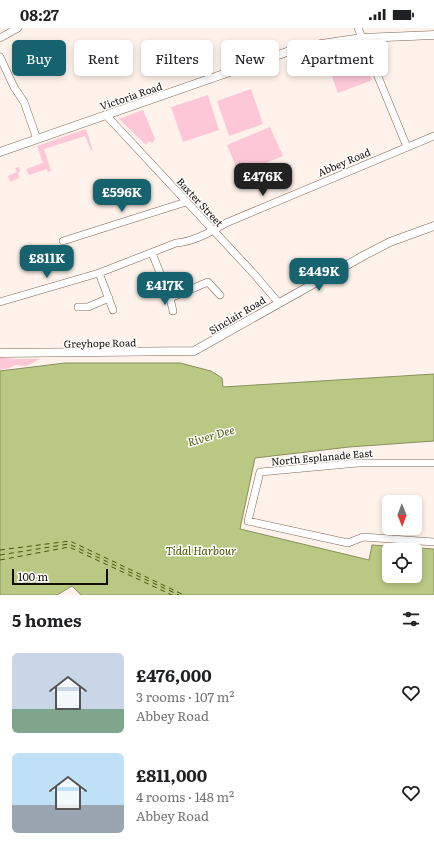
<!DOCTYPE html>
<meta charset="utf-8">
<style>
body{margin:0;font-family:Literata,serif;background:#f6f6f6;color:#202124;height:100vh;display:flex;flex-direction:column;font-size:15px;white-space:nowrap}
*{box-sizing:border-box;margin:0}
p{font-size:13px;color:#757577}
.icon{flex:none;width:22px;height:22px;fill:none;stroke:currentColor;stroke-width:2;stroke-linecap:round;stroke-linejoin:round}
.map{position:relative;height:567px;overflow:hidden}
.drawer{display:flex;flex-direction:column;background:#fff;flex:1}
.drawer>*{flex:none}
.banner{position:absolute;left:12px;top:12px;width:410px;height:36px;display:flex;gap:8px}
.needle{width:26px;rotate:179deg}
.controls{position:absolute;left:382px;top:467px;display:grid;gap:8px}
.controls a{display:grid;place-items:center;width:40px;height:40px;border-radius:6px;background:#fff;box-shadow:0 2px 6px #0003;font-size:20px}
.scale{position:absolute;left:12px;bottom:10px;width:96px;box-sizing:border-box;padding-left:4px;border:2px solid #160c06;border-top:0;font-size:11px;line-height:14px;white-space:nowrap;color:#160c06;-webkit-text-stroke:3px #fff;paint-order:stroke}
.price{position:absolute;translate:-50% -34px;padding:0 9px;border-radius:8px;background:#16626e;color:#fff;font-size:13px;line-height:26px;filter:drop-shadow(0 1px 2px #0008)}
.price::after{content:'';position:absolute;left:50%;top:24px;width:12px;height:9px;margin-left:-6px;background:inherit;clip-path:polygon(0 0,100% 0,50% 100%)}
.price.current{background:#222;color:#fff}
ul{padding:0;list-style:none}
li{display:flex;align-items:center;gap:12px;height:100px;padding:0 12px}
li span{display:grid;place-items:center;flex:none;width:112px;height:80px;border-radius:6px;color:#555}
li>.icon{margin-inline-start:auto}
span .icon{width:48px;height:48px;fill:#fffc;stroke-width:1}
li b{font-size:17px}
h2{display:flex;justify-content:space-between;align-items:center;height:48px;padding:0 12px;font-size:17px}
.pill{padding:0 14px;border-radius:6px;background:#fff;box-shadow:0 2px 6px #0003;font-size:14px;line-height:36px}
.pill.current{background:#16626e;color:#fff}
.status{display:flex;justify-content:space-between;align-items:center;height:28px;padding:0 20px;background:#fff;direction:ltr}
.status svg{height:11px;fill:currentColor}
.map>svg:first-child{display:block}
.green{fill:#fdc7d8}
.water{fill:#b9c984;stroke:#88905e;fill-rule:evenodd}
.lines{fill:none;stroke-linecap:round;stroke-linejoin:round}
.ferry{stroke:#485401;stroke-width:1;stroke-dasharray:5 4;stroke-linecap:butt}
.minor-casing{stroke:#7f6653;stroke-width:8}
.tertiary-casing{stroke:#7f6653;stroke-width:9}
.minor{stroke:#fff;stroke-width:7}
.tertiary{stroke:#fff;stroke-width:8}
.labels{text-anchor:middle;stroke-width:3;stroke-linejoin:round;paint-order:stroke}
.street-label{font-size:10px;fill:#160c06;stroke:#fff}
.water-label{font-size:11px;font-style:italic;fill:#485401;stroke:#fff}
</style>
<div class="status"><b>08:27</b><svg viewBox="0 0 49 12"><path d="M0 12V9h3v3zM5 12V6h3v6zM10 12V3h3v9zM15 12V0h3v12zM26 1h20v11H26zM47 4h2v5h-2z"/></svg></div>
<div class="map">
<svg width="434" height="567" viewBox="0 0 434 567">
<rect width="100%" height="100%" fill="#fef2ea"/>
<path class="green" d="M 356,19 L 360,21 L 372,52 L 338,65 L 323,23 Z
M 251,61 L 263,96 L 229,108 L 217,73 Z
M 208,67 L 219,102 L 183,114 L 171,79 Z
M 143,82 L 155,111 L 152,115 L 149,113 L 146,117 L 119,91 Z
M 270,99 L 283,128 L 239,146 L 227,117 Z
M 86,101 L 93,123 L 91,122 L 85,108 L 44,121 L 51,143 L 48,144 L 47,141 L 29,147 L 26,141 L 43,135 L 37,118 Z
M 19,139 L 20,143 L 18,145 L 19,150 L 10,154 L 8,148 L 17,144 L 15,140 Z
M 0,329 L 16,331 L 40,331 L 26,338 L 16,337 L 9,340 L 0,342 Z"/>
<path class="water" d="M 65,335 L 180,335 L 211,343 L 222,350 L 223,359 L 434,346 L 434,413 L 349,419 L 255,430 L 240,501 L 369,532 L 372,517 L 434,521 L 434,567 L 81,567 L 72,558 L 57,567 L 0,567 L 0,343 ZM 389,522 L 415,522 L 415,548 L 389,548 Z"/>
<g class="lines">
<path class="ferry" d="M 0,522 L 70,513 L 184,567
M 0,527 L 69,516 L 179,567
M 0,532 L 69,519 L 172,567"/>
<g class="minor-casing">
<path id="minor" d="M 358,0 L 407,119
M 0,10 L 18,0
M 0,29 L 14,59 L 24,74 L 37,111
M 106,87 L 254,246 L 278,274
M 63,213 L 186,174
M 152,225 L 170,270 L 208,254 L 220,267
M 99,245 L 113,282
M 170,270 L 173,283
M 0,274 L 99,245 L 176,215 C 193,214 211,204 226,195 L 434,108
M 78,279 L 88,279 L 109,270
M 434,435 L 358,435 L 260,444 L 248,493 L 348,515 L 363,509 L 434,514"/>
</g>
<g class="tertiary-casing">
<path id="tertiary" d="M 0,124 L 301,19 L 362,10 L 434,7
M 0,325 L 194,323 L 363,228 L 390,214 L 434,198"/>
</g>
<use href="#minor" class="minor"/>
<use href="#tertiary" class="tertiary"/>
</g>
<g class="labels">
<g class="street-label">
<text transform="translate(131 68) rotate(-19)" y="4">Victoria Road</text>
<text transform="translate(344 134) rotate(-23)" y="4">Abbey Road</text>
<text transform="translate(200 174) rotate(47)" y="4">Baxter Street</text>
<text transform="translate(237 287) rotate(-31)" y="4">Sinclair Road</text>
<text transform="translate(100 315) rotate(-1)" y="4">Greyhope Road</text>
<text transform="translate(322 429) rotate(-5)" y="4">North Esplanade East</text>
</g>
<g class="water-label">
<text transform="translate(211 408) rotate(-16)" y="4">River Dee</text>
<text x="201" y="527">Tidal Harbour</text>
</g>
</g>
</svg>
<div class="controls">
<a><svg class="needle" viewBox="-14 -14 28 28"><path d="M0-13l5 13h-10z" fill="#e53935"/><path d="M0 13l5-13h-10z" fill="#757577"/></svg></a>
<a><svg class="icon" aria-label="locate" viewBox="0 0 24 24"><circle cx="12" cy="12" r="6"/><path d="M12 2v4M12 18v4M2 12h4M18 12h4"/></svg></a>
</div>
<div class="scale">100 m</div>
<b class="price current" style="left:263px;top:169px">£476K</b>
<b class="price" style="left:122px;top:185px">£596K</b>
<b class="price" style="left:47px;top:251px">£811K</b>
<b class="price" style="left:319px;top:264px">£449K</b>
<b class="price" style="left:165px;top:278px">£417K</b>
<div class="banner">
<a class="pill current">Buy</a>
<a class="pill">Rent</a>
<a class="pill">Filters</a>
<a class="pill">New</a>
<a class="pill">Apartment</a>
</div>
</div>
<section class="drawer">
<h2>5 homes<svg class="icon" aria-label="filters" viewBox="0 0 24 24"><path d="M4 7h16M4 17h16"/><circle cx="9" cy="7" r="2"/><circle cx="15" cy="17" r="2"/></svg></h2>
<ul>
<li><span style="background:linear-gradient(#c9d6e8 70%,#7fa58c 0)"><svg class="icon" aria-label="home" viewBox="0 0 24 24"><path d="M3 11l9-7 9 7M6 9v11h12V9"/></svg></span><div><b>£476,000</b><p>3 rooms · 107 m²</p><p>Abbey Road</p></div><svg class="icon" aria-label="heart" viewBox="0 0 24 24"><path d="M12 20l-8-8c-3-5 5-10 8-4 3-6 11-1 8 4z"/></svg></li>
<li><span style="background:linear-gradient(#bfe0f5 65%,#9aa5b1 0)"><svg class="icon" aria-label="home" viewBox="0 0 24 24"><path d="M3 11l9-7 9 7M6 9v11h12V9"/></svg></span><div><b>£811,000</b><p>4 rooms · 148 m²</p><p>Abbey Road</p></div><svg class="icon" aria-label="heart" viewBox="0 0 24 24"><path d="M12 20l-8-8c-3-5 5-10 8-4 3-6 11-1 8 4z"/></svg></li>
</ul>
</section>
